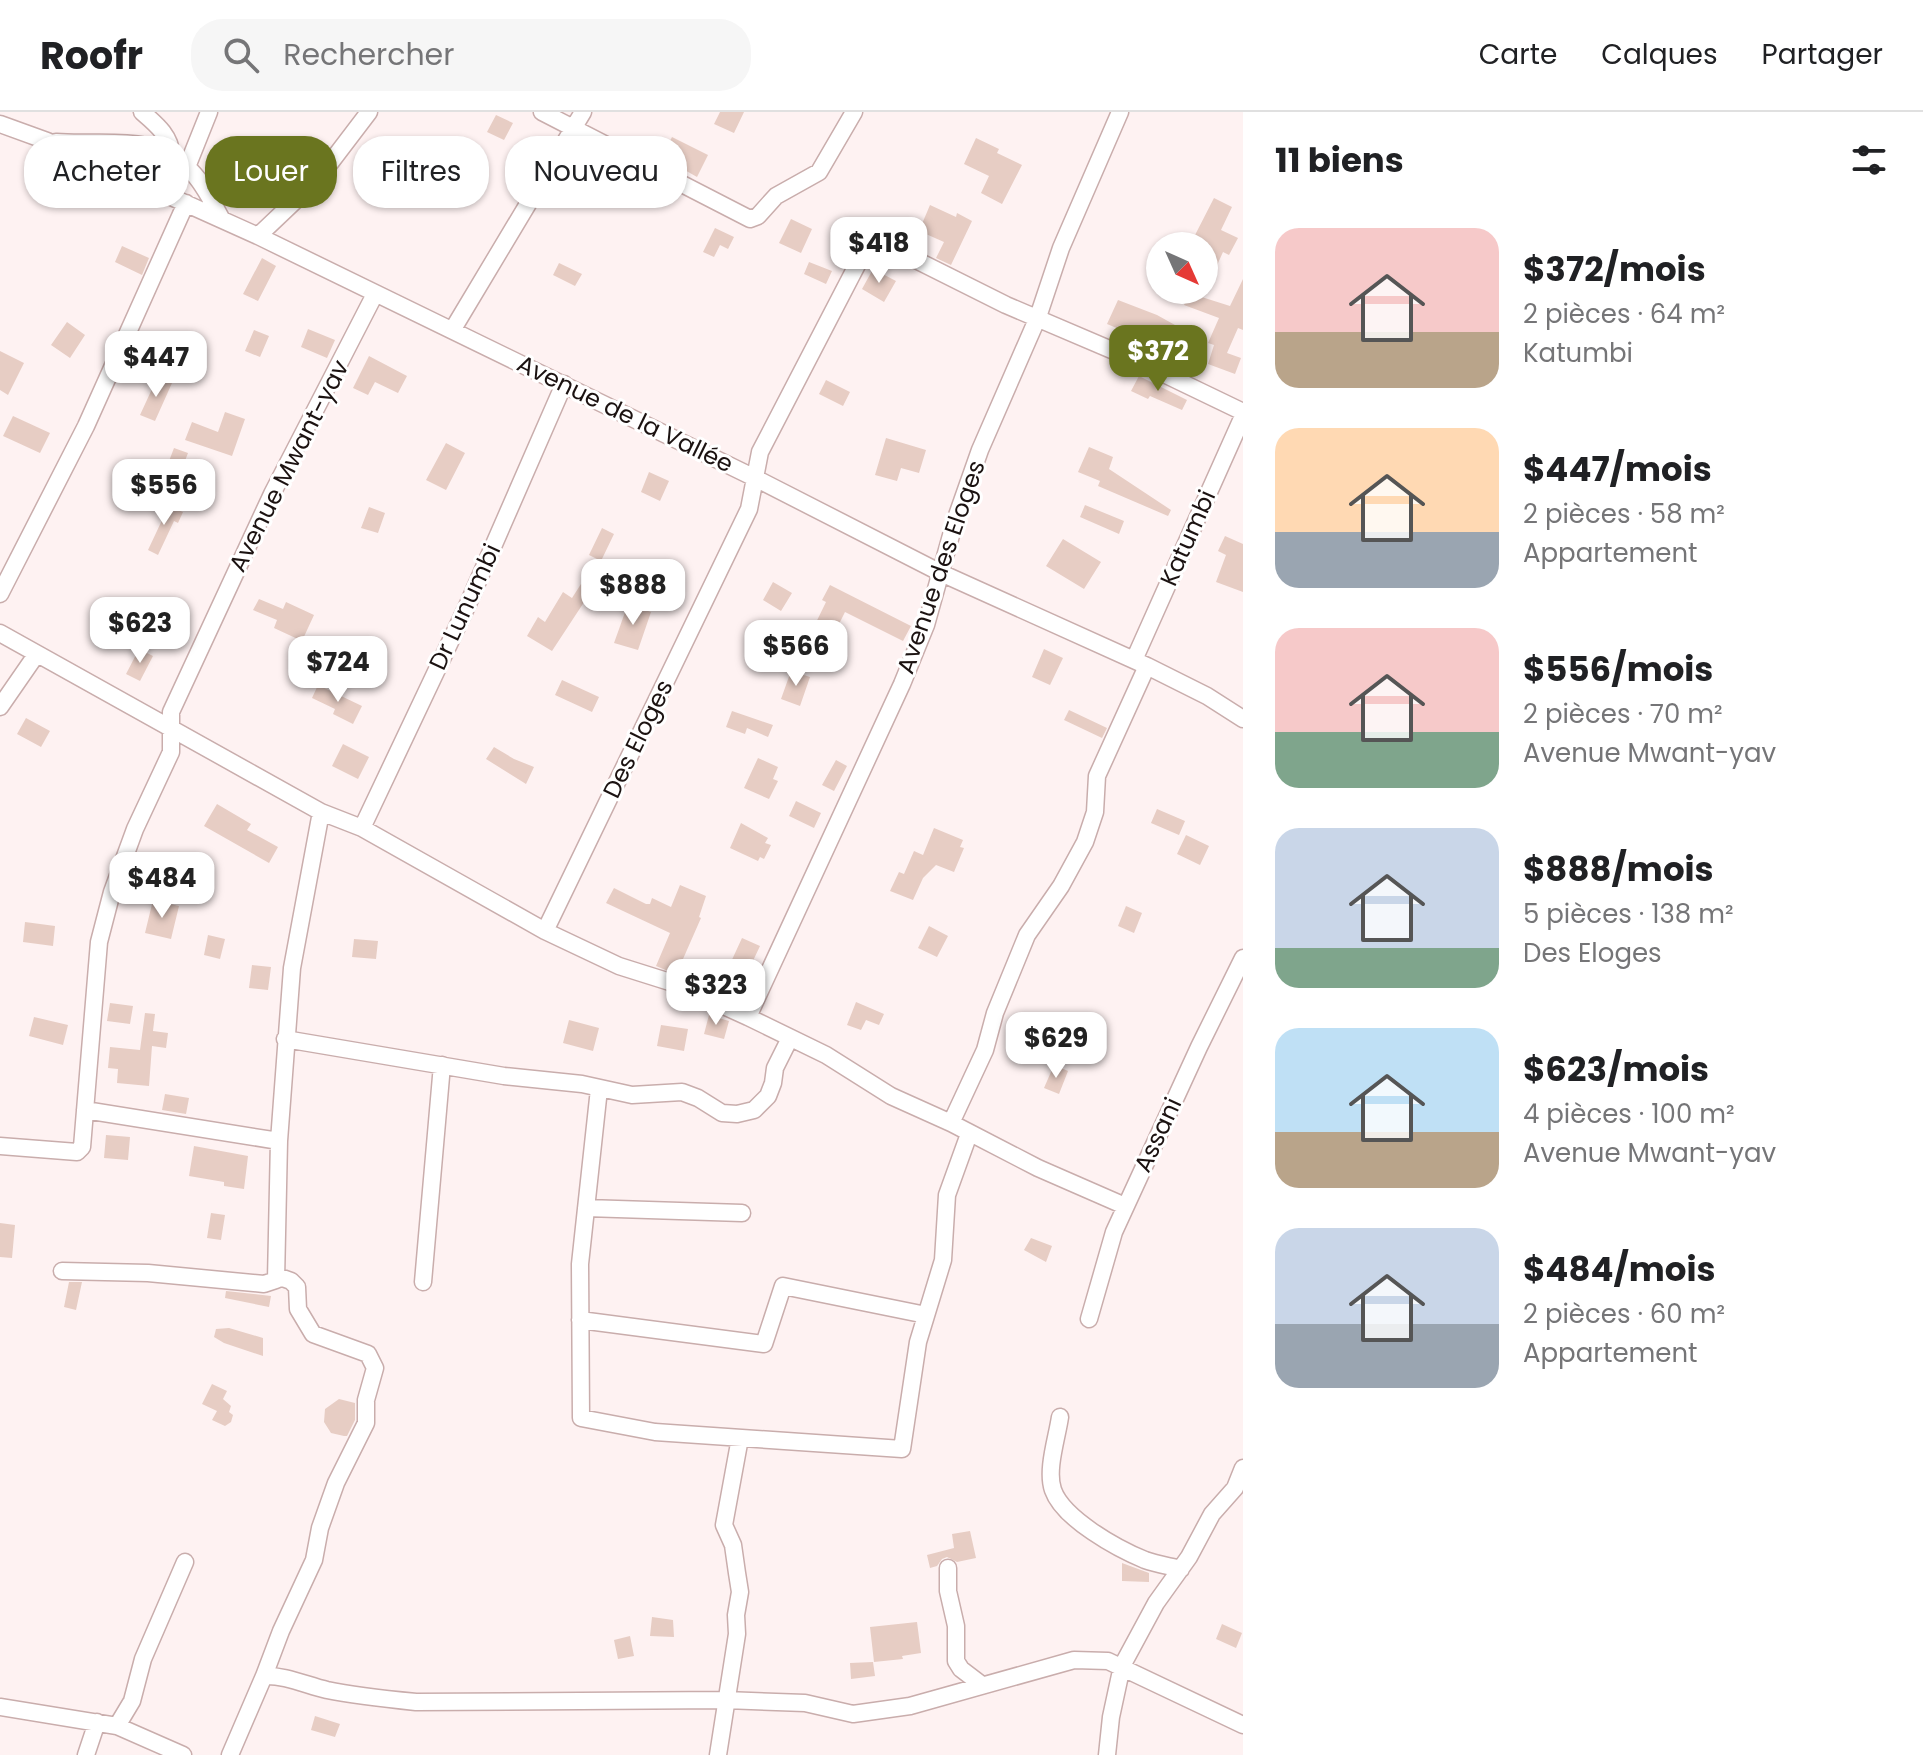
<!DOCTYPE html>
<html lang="fr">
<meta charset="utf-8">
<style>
body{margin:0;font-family:Poppins,sans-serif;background:#f6f6f6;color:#202124;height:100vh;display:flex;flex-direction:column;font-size:30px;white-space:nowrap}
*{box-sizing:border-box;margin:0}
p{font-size:26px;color:#757577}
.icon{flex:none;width:44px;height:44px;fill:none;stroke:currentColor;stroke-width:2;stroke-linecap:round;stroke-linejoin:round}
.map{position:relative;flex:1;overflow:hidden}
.panel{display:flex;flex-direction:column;background:#fff;width:680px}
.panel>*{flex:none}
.guide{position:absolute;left:24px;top:24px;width:760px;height:72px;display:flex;gap:16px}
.needle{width:52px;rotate:135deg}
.fabs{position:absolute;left:1146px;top:120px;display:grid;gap:16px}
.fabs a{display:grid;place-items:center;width:72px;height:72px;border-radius:50%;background:#fff;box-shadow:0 2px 6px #0004;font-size:40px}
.price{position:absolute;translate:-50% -68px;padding:0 18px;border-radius:16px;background:#fff;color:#222;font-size:26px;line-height:52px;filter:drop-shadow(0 2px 4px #0008)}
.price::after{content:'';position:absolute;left:50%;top:48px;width:24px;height:18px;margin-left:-12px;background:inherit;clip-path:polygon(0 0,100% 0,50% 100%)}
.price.selected{background:#6a751f;color:#fff}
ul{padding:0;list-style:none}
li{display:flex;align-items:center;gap:24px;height:200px;padding:0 32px}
li span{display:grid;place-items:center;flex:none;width:224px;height:160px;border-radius:24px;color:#555}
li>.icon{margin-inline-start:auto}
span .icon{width:96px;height:96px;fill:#fffc;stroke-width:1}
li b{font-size:34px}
h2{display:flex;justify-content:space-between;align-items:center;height:96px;padding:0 32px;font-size:34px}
.tag{padding:0 28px;border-radius:32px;background:#fff;box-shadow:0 2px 6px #0004;font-size:28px;line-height:72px}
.tag.selected{background:#6a751f;color:#fff}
header{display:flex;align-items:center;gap:48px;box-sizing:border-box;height:112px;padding:0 40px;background:#fff;border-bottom:2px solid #e0e0e0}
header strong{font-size:38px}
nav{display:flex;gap:44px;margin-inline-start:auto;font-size:28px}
.search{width:560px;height:72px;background:#f6f6f6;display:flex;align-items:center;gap:20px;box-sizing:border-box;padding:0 28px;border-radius:32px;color:#757577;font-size:30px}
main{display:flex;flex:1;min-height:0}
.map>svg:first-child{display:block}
.building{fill:#e7cdc4}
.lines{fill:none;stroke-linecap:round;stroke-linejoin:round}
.minor-casing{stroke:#c9adac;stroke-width:19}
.minor{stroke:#fff;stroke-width:16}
.labels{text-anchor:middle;stroke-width:6;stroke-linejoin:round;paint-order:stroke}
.street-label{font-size:24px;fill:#1b1211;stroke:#fff}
</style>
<header>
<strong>Roofr</strong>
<div class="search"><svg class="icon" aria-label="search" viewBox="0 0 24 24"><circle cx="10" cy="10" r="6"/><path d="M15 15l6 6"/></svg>Rechercher</div>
<nav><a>Carte</a><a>Calques</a><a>Partager</a></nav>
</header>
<main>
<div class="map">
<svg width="1243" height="1643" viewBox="0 0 1243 1643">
<rect width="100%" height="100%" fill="#fef2f2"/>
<path class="building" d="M 720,0 L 744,0 L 734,21 L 714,12 Z
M 496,3 L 513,11 L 504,28 L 487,20 Z
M 672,25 L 708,43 L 697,65 L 662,45 Z
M 976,26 L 999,37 L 997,41 L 1022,53 L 1002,92 L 981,81 L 989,64 L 964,52 Z
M 1214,86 L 1232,95 L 1221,118 L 1238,126 L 1229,143 L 1223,140 L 1204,182 L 1204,149 L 1211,134 L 1194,125 Z
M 930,93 L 956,105 L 957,101 L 972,109 L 951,153 L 936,146 L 944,130 L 919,119 Z
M 791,107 L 812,117 L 801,141 L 779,131 Z
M 715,116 L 734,125 L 728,137 L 720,133 L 714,145 L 703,140 Z
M 122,134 L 149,146 L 142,163 L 115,150 Z
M 262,146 L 276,154 L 258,189 L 243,182 Z
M 809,150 L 832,159 L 826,172 L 804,162 Z
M 559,151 L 582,162 L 575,174 L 553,163 Z
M 873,157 L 896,169 L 884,190 L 862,177 Z
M 1243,167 L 1243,218 L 1238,216 L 1227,241 L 1241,246 L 1235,262 L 1208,252 L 1214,233 L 1208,231 L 1219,206 L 1184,193 L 1189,181 L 1230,194 Z
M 1118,188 L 1157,203 L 1184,218 L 1171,242 L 1159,237 L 1161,232 L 1132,219 L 1131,222 L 1107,212 Z
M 67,210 L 85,223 L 70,246 L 51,233 Z
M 308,217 L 335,228 L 327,246 L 301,235 Z
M 254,218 L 269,224 L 260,245 L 245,239 Z
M 0,239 L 24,251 L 8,283 L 0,278 Z
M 369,244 L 407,264 L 398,281 L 375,270 L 368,283 L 353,276 Z
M 158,264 L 172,271 L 155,309 L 140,303 Z
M 1139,264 L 1187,288 L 1182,298 L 1150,284 L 1148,287 L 1131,279 Z
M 826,268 L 850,280 L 843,294 L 819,282 Z
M 225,300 L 245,307 L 232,344 L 185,328 L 192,310 L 218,320 Z
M 13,304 L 50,321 L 40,341 L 3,324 Z
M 886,326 L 926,338 L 919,361 L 901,356 L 897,369 L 875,363 Z
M 446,331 L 465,341 L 446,378 L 426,368 Z
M 1089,335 L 1113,345 L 1109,357 L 1171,398 L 1168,404 L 1098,374 L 1100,369 L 1078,360 Z
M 174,336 L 188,341 L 180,362 L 166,357 Z
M 649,360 L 669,369 L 660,389 L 641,380 Z
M 160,391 L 183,400 L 178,411 L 174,409 L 158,443 L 148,438 L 164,404 L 156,401 Z
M 1085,393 L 1124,409 L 1119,422 L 1080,405 Z
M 369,395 L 385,401 L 378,421 L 361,416 Z
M 602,416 L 614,422 L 601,449 L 589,443 Z
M 1225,424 L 1243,432 L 1243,480 L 1216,470 L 1226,443 L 1218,439 Z
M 1063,427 L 1101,450 L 1084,477 L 1046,454 Z
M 773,470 L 792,481 L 781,499 L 763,488 Z
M 581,472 L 592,478 L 552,539 L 527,524 L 538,505 L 545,510 L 563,480 L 572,486 Z
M 830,473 L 911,514 L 903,529 L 845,500 L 825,540 L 806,531 L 826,490 L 822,488 Z
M 259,487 L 283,497 L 286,490 L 314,503 L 302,529 L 274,516 L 277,508 L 253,498 Z
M 628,492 L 651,500 L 638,538 L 614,531 Z
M 139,537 L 153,544 L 140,569 L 126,562 Z
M 1044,537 L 1063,546 L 1050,573 L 1032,565 Z
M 791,559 L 810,565 L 800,594 L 781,587 Z
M 562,568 L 599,585 L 592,600 L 555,583 Z
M 318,573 L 362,594 L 353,612 L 333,602 L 335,597 L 312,586 Z
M 1069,598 L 1107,616 L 1102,626 L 1064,608 Z
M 732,599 L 773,613 L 768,625 L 747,616 L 745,622 L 726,615 Z
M 26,606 L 50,619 L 41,635 L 17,622 Z
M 343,632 L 369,645 L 358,667 L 332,654 Z
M 494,635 L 514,647 L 534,655 L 526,672 L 486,647 Z
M 758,646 L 778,655 L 773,667 L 778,669 L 769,687 L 744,676 Z
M 836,648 L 847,654 L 834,679 L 822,673 Z
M 796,689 L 821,701 L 814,716 L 789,704 Z
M 217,692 L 251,712 L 247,718 L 278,735 L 269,751 L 204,714 Z
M 1157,697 L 1185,709 L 1179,723 L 1151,711 Z
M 741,711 L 768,726 L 765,731 L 771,733 L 764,747 L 760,745 L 758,749 L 730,736 Z
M 934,716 L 963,728 L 960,735 L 964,736 L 954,760 L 936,753 L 923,766 L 913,788 L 890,779 L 899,760 L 904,762 L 914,739 L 923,743 Z
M 1186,723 L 1209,734 L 1200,753 L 1177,742 Z
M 680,773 L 706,784 L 699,805 L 701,806 L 683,847 L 724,865 L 742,826 L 760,834 L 735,887 L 656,854 L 670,821 L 606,791 L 614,776 L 646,792 L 650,792 L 652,786 L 671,795 Z
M 153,788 L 179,794 L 171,827 L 145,821 Z
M 1126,794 L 1142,801 L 1134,821 L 1118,814 Z
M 25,810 L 55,814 L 53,834 L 23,830 Z
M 929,814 L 948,824 L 937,845 L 918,836 Z
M 208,823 L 225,827 L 220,847 L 204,843 Z
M 354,827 L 378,829 L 376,847 L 352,845 Z
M 252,853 L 271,855 L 268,878 L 249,876 Z
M 856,890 L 884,902 L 879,913 L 866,908 L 861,918 L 847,913 Z
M 110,891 L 133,894 L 130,912 L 107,909 Z
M 145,901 L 155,902 L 153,919 L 168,921 L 166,936 L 152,934 L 149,974 L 117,971 L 118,957 L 108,956 L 110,935 L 140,938 Z
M 709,903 L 729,909 L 724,927 L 704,922 Z
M 34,905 L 68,913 L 63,933 L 29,924 Z
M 569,908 L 599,916 L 593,939 L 563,931 Z
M 661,913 L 688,917 L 684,939 L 657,934 Z
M 1054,953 L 1068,959 L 1059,982 L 1044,976 Z
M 165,982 L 189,986 L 186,1002 L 162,998 Z
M 106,1023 L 130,1025 L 128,1048 L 104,1046 Z
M 194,1034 L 248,1044 L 244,1077 L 224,1074 L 224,1070 L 189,1064 Z
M 211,1101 L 225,1103 L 221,1128 L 207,1126 Z
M 0,1111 L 15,1113 L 12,1146 L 0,1145 Z
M 1031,1126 L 1052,1134 L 1046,1150 L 1024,1138 Z
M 69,1170 L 82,1170 L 76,1198 L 64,1195 Z
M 226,1179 L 271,1184 L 269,1195 L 225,1186 Z
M 229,1216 L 263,1226 L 263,1244 L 224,1231 L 214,1225 L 216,1217 Z
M 212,1272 L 227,1279 L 223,1287 L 231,1294 L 229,1300 L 233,1303 L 231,1310 L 225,1314 L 212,1308 L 217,1299 L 202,1292 Z
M 339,1287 L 355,1291 L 355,1308 L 347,1324 L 344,1324 L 331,1321 L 324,1310 L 325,1297 Z
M 970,1419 L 976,1446 L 957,1450 L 947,1445 L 942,1447 L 937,1454 L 930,1456 L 927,1443 L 954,1436 L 952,1422 Z
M 1122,1451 L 1149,1461 L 1149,1470 L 1122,1469 Z
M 652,1505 L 673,1508 L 674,1525 L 650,1524 Z
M 917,1510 L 921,1541 L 902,1544 L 903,1547 L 874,1550 L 870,1515 Z
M 1222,1512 L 1242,1521 L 1236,1536 L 1216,1527 Z
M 630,1524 L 634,1544 L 618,1547 L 614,1528 Z
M 873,1550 L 875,1564 L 851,1567 L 850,1551 Z
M 315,1604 L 340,1612 L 335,1625 L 311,1618 Z"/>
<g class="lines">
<g class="minor-casing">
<path id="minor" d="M 142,0 C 156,12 172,25 171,44
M 542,0 L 750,107 L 758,104 L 776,84 L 819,60 L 854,0
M 0,12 L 47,29 L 258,124 L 757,367 L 941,461 L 1147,554 L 1207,584 L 1243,607
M 56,30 C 101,34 157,20 191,59 C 204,72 212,90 221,106
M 187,55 L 209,0
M 258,124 L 318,67 L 369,0
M 453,217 L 583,0
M 0,482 L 86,314 L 186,91
M 0,521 L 321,700 L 362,716 L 545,819 L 619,854 L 673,871 L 748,905 L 826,943 L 891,984 L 951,1011 L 1038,1056 L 1125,1094
M 1134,548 L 1243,304
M 0,595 L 36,543
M 362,716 L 468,492 L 564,272
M 545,819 L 749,397 L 760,340 L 870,128 L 876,128 L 1006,193 L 1135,248 L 1243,300
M 748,905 L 902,572 L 926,513 L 955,409 L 980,338 L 1038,205 L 1061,136 L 1120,0
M 285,927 L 504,964 L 582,972 L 632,983 L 682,980 L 698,986 L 722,1001 L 737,1002 L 754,998 L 768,984 L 773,971 L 775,956 L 790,926
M 599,977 L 580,1152 L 581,1306 L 655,1320 L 902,1337 L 918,1230 L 943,1148 L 947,1083 L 969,1022
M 85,998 L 279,1029
M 951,1011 L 985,938 L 995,901 L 1027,823 L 1061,774 L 1085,730 L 1095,700 L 1097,664 L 1147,554
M 0,1034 L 77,1040 L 82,1035 L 99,830 L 112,780 L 135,717 L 171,640 L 171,600 L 272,382 L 375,182
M 586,1096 L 742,1101
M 62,1159 L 148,1161 L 264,1172 L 276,1168 L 279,1029 L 292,856 L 321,700
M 423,1170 L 442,953
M 1089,1207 L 1114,1120 L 1199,935 L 1243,846
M 580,1208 L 764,1232 L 783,1174 L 926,1203
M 1060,1305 C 1057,1326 1046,1358 1053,1378 C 1063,1407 1118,1437 1145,1448 C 1156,1452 1169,1454 1181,1457
M 948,1456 L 948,1479 L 956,1514 L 956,1549 L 961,1557 L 982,1573
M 264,1564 L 281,1519 L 314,1448 L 320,1416 L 336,1371 L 366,1311 L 366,1288 L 375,1256 L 368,1242 L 313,1222 L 298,1197 L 297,1175 L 291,1169 L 277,1164
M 0,1595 L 117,1614 L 183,1643
M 117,1614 L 132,1589 L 143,1547 L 185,1450
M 86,1643 L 97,1610
M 230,1643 L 264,1564 C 285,1563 306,1573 327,1578 C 356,1584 386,1587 416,1590 L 725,1588 L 805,1591 L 853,1602 L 910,1594 L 1074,1548 L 1108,1549 L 1243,1613
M 718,1643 L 737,1522 L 736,1503 L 740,1480 L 737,1461 L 733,1433 L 724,1413 L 740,1326
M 1107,1643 L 1111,1605 L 1122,1554 L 1156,1491 L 1189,1445 L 1212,1402 L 1235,1376 L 1243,1356"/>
</g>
<use href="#minor" class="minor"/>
</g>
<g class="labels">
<g class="street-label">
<text transform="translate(625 302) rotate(26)" y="8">Avenue de la Vallée</text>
<text transform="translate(289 354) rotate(-63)" y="8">Avenue Mwant-yav</text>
<text transform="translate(1188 426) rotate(-66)" y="8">Katumbi</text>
<text transform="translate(941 455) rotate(-71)" y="8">Avenue des Eloges</text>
<text transform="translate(465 495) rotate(-65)" y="8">Dr Lunumbi</text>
<text transform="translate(638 627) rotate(-64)" y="8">Des Eloges</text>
<text transform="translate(1158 1023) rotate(-65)" y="8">Assani</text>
</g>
</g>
</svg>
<div class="fabs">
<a><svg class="needle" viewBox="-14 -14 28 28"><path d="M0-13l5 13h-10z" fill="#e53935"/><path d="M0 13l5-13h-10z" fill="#757577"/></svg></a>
</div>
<b class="price" style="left:879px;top:173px">$418</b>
<b class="price selected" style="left:1158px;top:281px">$372</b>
<b class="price" style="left:156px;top:287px">$447</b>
<b class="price" style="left:164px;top:415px">$556</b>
<b class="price" style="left:633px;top:515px">$888</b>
<b class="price" style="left:140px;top:553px">$623</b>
<b class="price" style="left:796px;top:576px">$566</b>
<b class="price" style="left:338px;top:592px">$724</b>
<b class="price" style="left:162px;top:808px">$484</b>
<b class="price" style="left:716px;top:915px">$323</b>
<b class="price" style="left:1056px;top:968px">$629</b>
<div class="guide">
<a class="tag">Acheter</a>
<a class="tag selected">Louer</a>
<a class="tag">Filtres</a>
<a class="tag">Nouveau</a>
</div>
</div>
<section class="panel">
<h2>11 biens<svg class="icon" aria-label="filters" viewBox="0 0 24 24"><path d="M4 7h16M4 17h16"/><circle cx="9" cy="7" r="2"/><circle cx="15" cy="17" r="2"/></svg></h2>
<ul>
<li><span style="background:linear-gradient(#f6c9c9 65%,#b9a48a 0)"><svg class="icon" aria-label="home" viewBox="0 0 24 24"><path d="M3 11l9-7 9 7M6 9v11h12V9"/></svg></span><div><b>$372/mois</b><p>2 pièces · 64 m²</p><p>Katumbi</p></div></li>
<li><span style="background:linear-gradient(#ffd9b3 65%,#9aa5b1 0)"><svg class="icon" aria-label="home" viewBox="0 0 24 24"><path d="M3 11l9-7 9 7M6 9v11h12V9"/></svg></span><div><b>$447/mois</b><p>2 pièces · 58 m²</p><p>Appartement</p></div></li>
<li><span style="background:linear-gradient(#f6c9c9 65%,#7fa58c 0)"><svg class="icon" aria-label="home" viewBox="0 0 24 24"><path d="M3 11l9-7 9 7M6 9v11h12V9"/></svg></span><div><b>$556/mois</b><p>2 pièces · 70 m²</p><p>Avenue Mwant-yav</p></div></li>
<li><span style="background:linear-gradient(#c9d6e8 75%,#7fa58c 0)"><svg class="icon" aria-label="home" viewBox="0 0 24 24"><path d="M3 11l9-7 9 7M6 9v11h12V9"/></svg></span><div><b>$888/mois</b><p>5 pièces · 138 m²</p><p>Des Eloges</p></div></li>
<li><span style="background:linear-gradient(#bfe0f5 65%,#b9a48a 0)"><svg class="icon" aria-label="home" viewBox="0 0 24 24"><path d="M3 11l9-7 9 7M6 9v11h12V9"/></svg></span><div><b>$623/mois</b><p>4 pièces · 100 m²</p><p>Avenue Mwant-yav</p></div></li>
<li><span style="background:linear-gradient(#c9d6e8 60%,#9aa5b1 0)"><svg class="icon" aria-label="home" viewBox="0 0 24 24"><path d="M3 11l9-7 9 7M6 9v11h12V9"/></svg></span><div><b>$484/mois</b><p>2 pièces · 60 m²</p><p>Appartement</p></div></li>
</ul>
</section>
</main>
